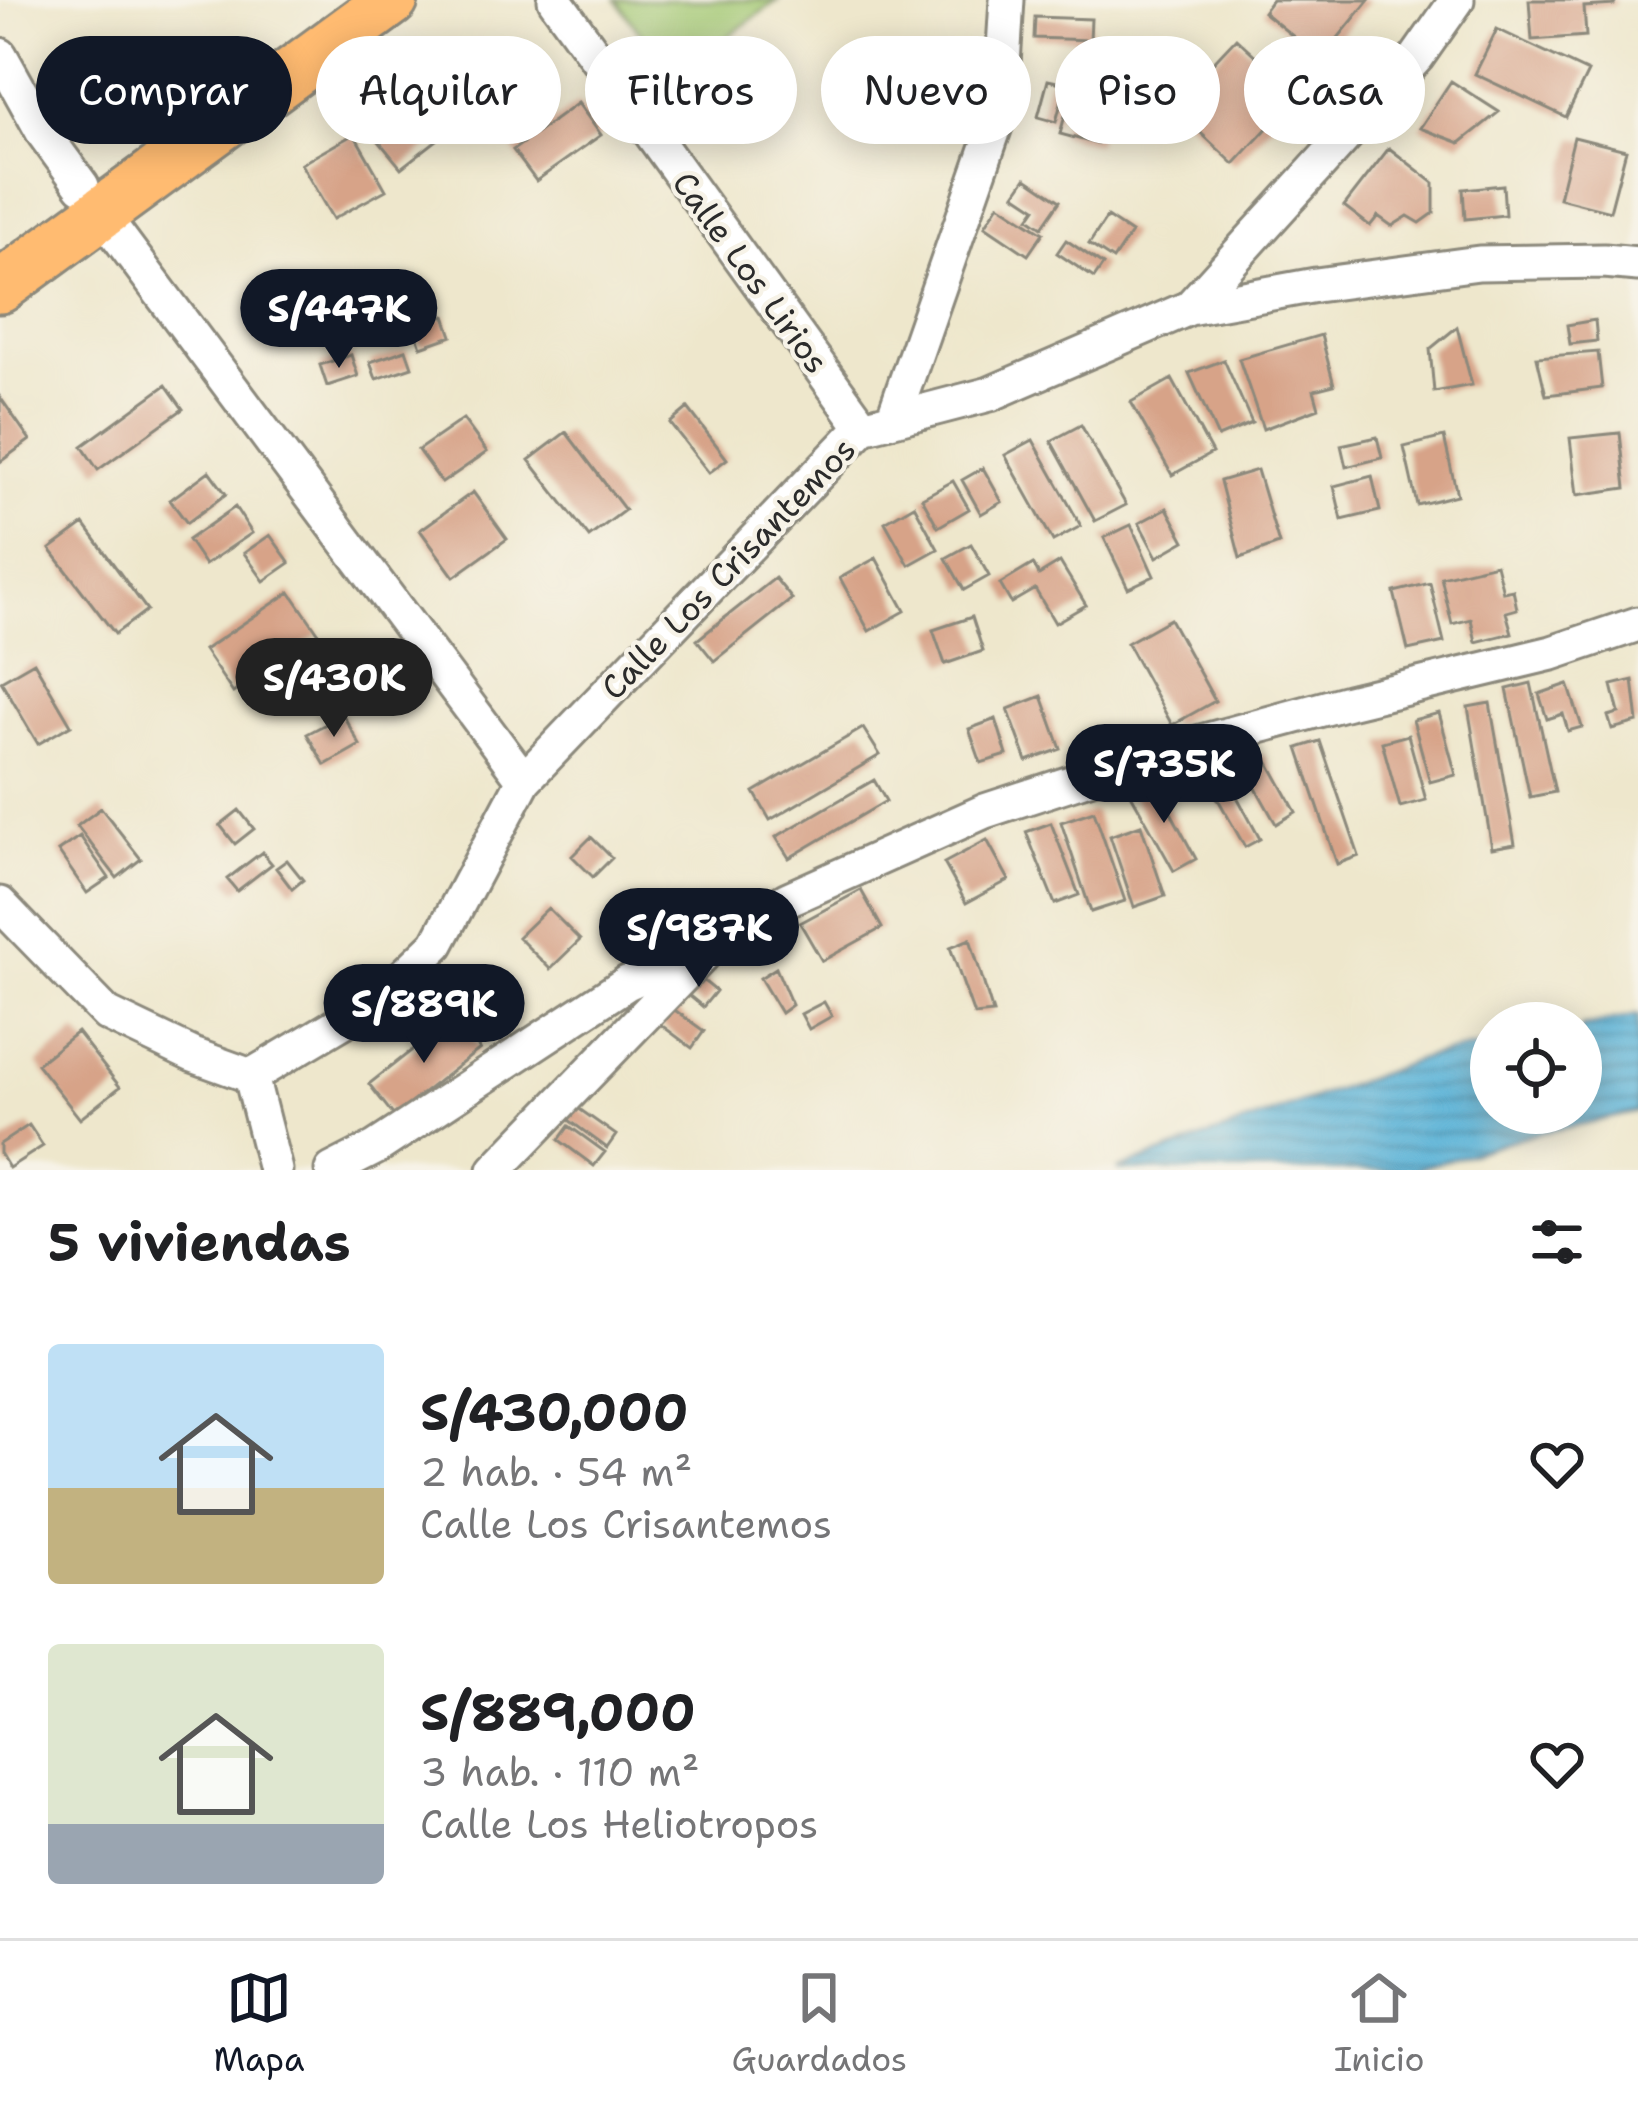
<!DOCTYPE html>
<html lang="es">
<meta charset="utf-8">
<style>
body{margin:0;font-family:"Shantell Sans",sans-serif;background:#f2f2f2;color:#202124;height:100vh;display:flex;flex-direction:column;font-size:45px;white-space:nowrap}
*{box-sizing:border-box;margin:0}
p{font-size:39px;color:#757577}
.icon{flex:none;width:66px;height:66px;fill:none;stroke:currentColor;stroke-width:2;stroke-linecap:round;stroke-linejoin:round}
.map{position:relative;height:1170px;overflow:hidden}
.drawer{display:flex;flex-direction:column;background:#fff;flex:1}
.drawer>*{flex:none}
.banner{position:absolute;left:36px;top:36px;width:1566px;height:108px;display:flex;gap:24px}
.fabs{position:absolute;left:1470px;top:1002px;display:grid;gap:24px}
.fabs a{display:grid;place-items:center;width:132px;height:132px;border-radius:50%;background:#fff;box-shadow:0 6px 30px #0003;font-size:60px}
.price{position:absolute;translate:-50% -102px;padding:0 27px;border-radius:42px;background:#111827;color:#fff;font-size:39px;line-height:78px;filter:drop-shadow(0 3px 6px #0008)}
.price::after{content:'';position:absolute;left:50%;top:72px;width:36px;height:27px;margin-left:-18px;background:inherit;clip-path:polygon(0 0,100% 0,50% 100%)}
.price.active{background:#222;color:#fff}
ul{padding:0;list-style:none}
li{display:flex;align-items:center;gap:36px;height:300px;padding:0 48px}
li span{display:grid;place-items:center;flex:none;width:336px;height:240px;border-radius:12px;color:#555}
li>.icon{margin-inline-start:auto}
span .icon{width:144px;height:144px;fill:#fffc;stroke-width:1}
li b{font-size:51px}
h2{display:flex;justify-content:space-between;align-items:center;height:144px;padding:0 48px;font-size:51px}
.pill{padding:0 42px;border-radius:54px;background:#fff;box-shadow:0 6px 30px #0003;font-size:42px;line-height:108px}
.pill.active{background:#111827;color:#fff}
.tab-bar{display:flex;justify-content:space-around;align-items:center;height:168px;border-top:3px solid #e0e0e0;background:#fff;font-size:33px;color:#757577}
.tab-bar a{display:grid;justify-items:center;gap:6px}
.tab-bar .active{color:#111827}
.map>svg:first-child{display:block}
.garden{fill:#a1c771;stroke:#66794e;stroke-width:3}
.water{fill:url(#water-rules);stroke:#426e81;stroke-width:3}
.building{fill:#d7a388}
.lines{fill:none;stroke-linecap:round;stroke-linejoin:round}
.minor-casing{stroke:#8c897c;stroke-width:39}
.highway-casing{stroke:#8c897c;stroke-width:57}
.minor{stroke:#fff;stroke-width:33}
.highway{stroke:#ffbb71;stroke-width:51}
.labels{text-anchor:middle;stroke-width:9;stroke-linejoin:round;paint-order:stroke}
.street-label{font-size:33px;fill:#2b2b2b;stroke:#f7f3e8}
</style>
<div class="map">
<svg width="1638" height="1170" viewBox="0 0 1638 1170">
<defs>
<pattern id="water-rules" width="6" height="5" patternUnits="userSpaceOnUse" patternTransform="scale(3)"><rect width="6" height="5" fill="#5ab2d7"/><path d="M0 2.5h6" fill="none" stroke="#4b91af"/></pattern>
</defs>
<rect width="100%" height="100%" fill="#f7f3e8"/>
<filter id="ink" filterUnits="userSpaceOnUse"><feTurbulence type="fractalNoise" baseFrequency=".00833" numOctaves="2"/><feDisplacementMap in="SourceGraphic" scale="24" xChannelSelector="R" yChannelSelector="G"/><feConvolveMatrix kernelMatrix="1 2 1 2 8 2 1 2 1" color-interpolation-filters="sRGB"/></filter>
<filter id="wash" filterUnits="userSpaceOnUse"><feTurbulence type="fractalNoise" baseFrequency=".004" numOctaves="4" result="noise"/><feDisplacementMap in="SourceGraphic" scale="48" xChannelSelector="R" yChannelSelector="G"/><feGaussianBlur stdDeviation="2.7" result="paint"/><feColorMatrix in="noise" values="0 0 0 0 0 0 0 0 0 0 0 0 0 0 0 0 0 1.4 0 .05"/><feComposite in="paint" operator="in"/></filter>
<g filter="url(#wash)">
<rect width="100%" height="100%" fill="#eee7cc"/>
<path class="garden" d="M 616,0 L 778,0 L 673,77 Z"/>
<path class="water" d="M 1638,1015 L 1638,1112 L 1526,1136 L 1413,1170 L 1117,1170 L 1426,1057 L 1491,1044 L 1491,1113 L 1581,1113 L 1581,1027 Z"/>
<g id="blocks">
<path class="building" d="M 1272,0 L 1369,0 L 1321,59 L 1263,12 Z
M 1529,0 L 1616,0 L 1614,5 L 1584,7 L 1586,36 L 1532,40 Z
M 1035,17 L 1091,19 L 1090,40 L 1034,38 Z
M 1497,29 L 1588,72 L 1566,117 L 1475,74 Z
M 1236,38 L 1298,95 L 1234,164 L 1172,106 Z
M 1048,80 L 1066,84 L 1056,122 L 1038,117 Z
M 1451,81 L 1499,112 L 1460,143 L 1420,128 Z
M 1072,89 L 1109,98 L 1097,144 L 1060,134 Z
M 400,95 L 437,140 L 401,168 L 364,123 Z
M 578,103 L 601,135 L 536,181 L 513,150 Z
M 354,134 L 386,190 L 333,219 L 301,164 Z
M 1574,137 L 1626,150 L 1610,211 L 1559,198 Z
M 1389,148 L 1434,183 L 1434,213 L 1420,223 L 1408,216 L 1392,226 L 1378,216 L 1370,226 L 1344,206 Z
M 1026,178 L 1060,201 L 1042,227 L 1029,218 L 1036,208 L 1015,194 Z
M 1503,185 L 1505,215 L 1465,219 L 1463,189 Z
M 999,204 L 1043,233 L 1028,255 L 985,226 Z
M 1107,217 L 1131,233 L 1113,260 L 1089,244 Z
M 1066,240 L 1103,265 L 1094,278 L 1057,253 Z
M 445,316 L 452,336 L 421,347 L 414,327 Z
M 1595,320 L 1597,341 L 1570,344 L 1567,325 Z
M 1457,327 L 1472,385 L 1434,392 L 1430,349 Z
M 1321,335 L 1334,385 L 1314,390 L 1319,408 L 1263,429 L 1239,359 Z
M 406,350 L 412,367 L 376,379 L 370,362 Z
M 1598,352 L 1602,388 L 1546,395 L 1537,357 Z
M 351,355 L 358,376 L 327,386 L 320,365 Z
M 1224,360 L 1252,423 L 1218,437 L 1189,373 Z
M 1172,379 L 1212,453 L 1172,475 L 1131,402 Z
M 166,385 L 183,409 L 98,470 L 82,446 Z
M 0,397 L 30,440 L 0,462 Z
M 688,408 L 727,459 L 709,473 L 670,423 Z
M 463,419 L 487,452 L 442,483 L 418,450 Z
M 1081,425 L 1126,505 L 1095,521 L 1051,441 Z
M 566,432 L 625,510 L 589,537 L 529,460 Z
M 1620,433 L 1626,488 L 1577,495 L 1570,438 Z
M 1377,437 L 1382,458 L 1346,467 L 1341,445 Z
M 1444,437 L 1457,495 L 1417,505 L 1404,447 Z
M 1033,440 L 1081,526 L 1053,541 L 1005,455 Z
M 983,468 L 1002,502 L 981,514 L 962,480 Z
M 1257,470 L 1279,544 L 1240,558 L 1220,481 Z
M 209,471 L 226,494 L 187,523 L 170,500 Z
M 1372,476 L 1380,511 L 1342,520 L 1334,486 Z
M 953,481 L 969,509 L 938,527 L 922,498 Z
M 473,492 L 507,539 L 454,577 L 420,530 Z
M 914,505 L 938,549 L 909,565 L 885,522 Z
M 235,507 L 252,533 L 205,565 L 188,540 Z
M 1167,508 L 1185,541 L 1157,557 L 1139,523 Z
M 84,524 L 147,610 L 115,634 L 50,549 Z
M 1131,525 L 1154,576 L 1128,588 L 1104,538 Z
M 270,535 L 290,563 L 264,581 L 244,553 Z
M 971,544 L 989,576 L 964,590 L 946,558 Z
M 876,558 L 905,611 L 869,631 L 840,578 Z
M 1060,562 L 1086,605 L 1055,623 L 1035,589 L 1011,603 L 1000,584 L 1033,564 L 1039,575 Z
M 1496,564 L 1503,592 L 1513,590 L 1517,609 L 1506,612 L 1512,633 L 1476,642 L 1471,619 L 1452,624 L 1441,577 Z
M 775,578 L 792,599 L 714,661 L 697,640 Z
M 1430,583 L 1444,642 L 1408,650 L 1394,592 Z
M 290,592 L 319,634 L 233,693 L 204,650 Z
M 972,617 L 983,651 L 945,664 L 933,630 Z
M 1170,619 L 1215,701 L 1172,725 L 1127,643 Z
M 34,662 L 71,725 L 38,744 L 1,681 Z
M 1633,680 L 1638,722 L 1612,729 L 1608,716 L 1619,713 L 1612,685 Z
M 1531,683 L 1555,792 L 1530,797 L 1507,689 Z
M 1568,684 L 1582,727 L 1568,731 L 1563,714 L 1547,719 L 1539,694 Z
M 1042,696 L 1061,749 L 1027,761 L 1008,709 Z
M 1490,703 L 1515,844 L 1492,848 L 1468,707 Z
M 1439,713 L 1456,775 L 1430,782 L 1413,720 Z
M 343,715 L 360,745 L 325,765 L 307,734 Z
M 996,719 L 1007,755 L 981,763 L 969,729 Z
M 863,728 L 880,755 L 770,820 L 754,792 Z
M 1408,735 L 1426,800 L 1400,807 L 1382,742 Z
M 1320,741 L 1359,856 L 1337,864 L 1298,748 Z
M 1264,754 L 1296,812 L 1276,824 L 1243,765 Z
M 1217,760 L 1260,839 L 1245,847 L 1201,769 Z
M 874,780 L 886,801 L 789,858 L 776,837 Z
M 1154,781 L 1196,859 L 1174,871 L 1131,794 Z
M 101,808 L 141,859 L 117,878 L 77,826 Z
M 239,810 L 254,829 L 235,844 L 220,825 Z
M 1094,811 L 1125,901 L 1091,912 L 1061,822 Z
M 1051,823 L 1079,895 L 1055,904 L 1026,832 Z
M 1141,825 L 1165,896 L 1134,907 L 1110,836 Z
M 80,836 L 109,878 L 87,893 L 58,851 Z
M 591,837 L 612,858 L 593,877 L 572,856 Z
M 987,840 L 1009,880 L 966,903 L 944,863 Z
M 262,852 L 272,864 L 237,891 L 227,879 Z
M 287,860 L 303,880 L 292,889 L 276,868 Z
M 861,890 L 882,928 L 822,961 L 800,923 Z
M 548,908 L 580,940 L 550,969 L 518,937 Z
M 970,939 L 993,1013 L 974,1015 L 950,947 Z
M 776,968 L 792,1005 L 781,1013 L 760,978 Z
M 695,974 L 716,991 L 703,1007 L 682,990 Z
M 824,1002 L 832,1016 L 809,1029 L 801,1014 Z
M 669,1006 L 704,1031 L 692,1048 L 657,1022 Z
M 454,1017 L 480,1049 L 394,1116 L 369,1084 Z
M 77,1032 L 120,1087 L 80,1119 L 37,1064 Z
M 575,1106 L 616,1135 L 607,1148 L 566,1118 Z
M 29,1125 L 43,1146 L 9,1168 L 0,1153 L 0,1144 Z
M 569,1126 L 605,1152 L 594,1166 L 559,1140 Z"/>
</g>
</g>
<g filter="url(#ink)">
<use href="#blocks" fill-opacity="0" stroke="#8c897c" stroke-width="3"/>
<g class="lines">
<g class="minor-casing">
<path id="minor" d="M 555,0 L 863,427
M 0,55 L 44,134 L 82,186
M 101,213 L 524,780
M 1189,308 L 1417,57 L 1457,0
M 893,419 L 1000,112 L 1007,0
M 0,904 L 107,1014 L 193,1055 L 251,1076
M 251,1076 L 379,1000 L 437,944 L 524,780 L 863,427 L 990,394 L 1189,308 L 1316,285 L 1479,263 L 1604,261 L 1638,264
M 251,1076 L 275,1170
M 332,1170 L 375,1148 L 627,983 L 717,941 L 788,899 L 985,811 L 1171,750 L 1348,702 L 1552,653 L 1638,624
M 495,1170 L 702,956"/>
</g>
<g class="highway-casing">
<path id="highway" d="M 0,287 L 392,0"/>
</g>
<use href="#minor" class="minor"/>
<use href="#highway" class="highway"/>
</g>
</g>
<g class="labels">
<g class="street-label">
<text transform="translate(751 272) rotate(54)" y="12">Calle Los Lirios</text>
<text transform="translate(728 568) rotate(-46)" y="12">Calle Los Crisantemos</text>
</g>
</g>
</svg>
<div class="fabs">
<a><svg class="icon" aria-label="locate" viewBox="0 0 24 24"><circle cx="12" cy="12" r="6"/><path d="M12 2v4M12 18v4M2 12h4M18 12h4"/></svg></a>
</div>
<b class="price" style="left:339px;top:371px">S/447K</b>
<b class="price active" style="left:334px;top:740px">S/430K</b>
<b class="price" style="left:1164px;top:826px">S/735K</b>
<b class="price" style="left:699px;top:990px">S/987K</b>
<b class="price" style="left:424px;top:1066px">S/889K</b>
<div class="banner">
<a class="pill active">Comprar</a>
<a class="pill">Alquilar</a>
<a class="pill">Filtros</a>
<a class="pill">Nuevo</a>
<a class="pill">Piso</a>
<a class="pill">Casa</a>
</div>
</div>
<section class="drawer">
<h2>5 viviendas<svg class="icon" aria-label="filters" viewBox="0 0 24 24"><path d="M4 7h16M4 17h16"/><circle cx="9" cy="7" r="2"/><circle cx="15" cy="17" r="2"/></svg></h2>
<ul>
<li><span style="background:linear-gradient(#bfe0f5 60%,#c2b280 0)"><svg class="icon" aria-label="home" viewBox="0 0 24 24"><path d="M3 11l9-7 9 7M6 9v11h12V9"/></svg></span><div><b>S/430,000</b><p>2 hab. · 54 m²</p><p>Calle Los Crisantemos</p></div><svg class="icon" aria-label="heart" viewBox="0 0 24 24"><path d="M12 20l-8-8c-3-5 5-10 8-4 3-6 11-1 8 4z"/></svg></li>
<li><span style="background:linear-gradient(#dfe7d0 75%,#9aa5b1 0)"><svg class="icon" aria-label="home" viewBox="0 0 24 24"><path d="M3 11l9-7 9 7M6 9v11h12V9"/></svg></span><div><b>S/889,000</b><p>3 hab. · 110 m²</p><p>Calle Los Heliotropos</p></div><svg class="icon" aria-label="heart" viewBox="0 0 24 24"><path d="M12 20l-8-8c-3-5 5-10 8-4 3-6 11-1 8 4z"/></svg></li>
</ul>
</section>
<nav class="tab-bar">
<a class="active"><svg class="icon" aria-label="map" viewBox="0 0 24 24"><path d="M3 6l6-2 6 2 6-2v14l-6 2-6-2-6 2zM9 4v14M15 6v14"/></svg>Mapa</a>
<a><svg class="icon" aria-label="saved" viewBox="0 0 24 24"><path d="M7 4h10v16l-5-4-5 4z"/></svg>Guardados</a>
<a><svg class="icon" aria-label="home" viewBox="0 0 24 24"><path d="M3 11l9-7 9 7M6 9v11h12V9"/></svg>Inicio</a>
</nav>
